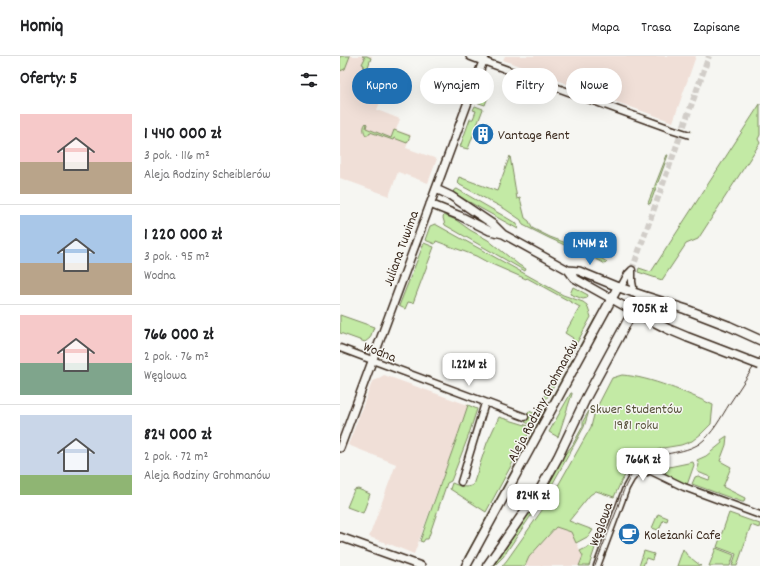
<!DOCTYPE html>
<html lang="pl">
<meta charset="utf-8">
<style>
body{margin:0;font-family:Dekko,sans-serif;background:#f2f2f2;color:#202124;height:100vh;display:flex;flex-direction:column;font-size:15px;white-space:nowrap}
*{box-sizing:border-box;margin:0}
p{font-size:13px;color:#757577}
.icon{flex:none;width:22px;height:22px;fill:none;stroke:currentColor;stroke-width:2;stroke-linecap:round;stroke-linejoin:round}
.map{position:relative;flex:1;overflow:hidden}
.drawer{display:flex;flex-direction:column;background:#fff;width:340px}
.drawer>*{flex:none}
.top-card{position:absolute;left:12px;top:12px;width:348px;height:36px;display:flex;gap:8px}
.price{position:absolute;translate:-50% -34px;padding:0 9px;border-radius:8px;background:#fff;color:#222;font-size:13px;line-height:26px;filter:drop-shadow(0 1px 2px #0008)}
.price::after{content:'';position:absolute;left:50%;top:24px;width:12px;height:9px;margin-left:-6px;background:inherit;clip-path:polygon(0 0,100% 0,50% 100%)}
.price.on{background:#1f6fb2;color:#fff}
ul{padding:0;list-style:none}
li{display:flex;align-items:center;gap:12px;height:100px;padding:0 20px}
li+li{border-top:1px solid #e0e0e0}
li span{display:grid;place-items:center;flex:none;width:112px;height:80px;border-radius:0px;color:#555}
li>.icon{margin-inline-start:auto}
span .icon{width:48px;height:48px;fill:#fffc;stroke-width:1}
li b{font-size:17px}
h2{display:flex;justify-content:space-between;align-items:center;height:48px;padding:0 20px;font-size:17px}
.chip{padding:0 14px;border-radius:18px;background:#fff;box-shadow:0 4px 16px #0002;font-size:14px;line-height:36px}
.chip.on{background:#1f6fb2;color:#fff}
header{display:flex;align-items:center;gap:24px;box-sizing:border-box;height:56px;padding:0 20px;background:#fff;border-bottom:1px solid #e0e0e0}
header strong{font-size:19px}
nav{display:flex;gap:22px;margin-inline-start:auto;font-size:14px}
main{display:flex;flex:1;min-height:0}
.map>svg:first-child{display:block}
.built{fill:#f0dfd7}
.green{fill:#c3eaa5;stroke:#7f8a62}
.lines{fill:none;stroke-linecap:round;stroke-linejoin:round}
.minor-tunnel{stroke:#d1cdc8;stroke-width:6;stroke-dasharray:6 3;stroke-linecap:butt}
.minor-casing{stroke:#3b2a1e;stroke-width:9}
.tertiary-casing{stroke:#3b2a1e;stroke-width:10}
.secondary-casing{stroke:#3b2a1e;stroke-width:11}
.minor{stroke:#f6f6f2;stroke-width:6}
.tertiary{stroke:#f6f6f2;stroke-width:7}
.secondary{stroke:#f6f6f2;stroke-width:8}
.tram{stroke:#3b2a1e;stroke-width:1}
.minor-bridge-casing{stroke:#3b2a1e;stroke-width:9;stroke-linecap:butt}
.secondary-bridge-casing{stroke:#3b2a1e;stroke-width:11;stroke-linecap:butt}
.minor-bridge{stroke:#f6f6f2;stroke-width:6}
.secondary-bridge{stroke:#f6f6f2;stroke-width:8}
.labels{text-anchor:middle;stroke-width:3;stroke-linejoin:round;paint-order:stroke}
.poi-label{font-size:14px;fill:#3b2a1e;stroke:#f6f6f2;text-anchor:start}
.street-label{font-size:14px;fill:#3b2a1e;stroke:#f6f6f2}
.park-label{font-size:14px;fill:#565039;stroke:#f6f6f2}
</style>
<header>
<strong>Homiq</strong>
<nav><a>Mapa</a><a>Trasa</a><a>Zapisane</a></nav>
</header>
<main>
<section class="drawer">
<h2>Oferty: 5<svg class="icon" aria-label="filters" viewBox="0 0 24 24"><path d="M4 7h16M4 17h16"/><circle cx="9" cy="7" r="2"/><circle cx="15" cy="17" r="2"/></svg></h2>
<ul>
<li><span style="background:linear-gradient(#f6c9c9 60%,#b9a48a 0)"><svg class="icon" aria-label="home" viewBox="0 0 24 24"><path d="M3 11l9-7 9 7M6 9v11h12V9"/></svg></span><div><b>1 440 000 zł</b><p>3 pok. · 116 m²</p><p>Aleja Rodziny Scheiblerów</p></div></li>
<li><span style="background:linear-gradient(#a9c7e8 60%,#b9a48a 0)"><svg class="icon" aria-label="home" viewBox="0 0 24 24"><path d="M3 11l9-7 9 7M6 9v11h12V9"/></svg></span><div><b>1 220 000 zł</b><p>3 pok. · 95 m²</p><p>Wodna</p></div></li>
<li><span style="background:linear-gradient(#f6c9c9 60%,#7fa58c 0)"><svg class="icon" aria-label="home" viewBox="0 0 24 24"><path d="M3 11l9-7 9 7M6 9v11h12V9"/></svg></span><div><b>766 000 zł</b><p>2 pok. · 76 m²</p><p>Węglowa</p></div></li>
<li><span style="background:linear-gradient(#c9d6e8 75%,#8fb573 0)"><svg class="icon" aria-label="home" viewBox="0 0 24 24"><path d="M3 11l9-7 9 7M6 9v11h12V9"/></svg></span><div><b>824 000 zł</b><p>2 pok. · 72 m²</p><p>Aleja Rodziny Grohmanów</p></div></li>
</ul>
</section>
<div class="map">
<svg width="420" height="510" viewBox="0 0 420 510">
<rect width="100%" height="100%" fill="#f6f6f2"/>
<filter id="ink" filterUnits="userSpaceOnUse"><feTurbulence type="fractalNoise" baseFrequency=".025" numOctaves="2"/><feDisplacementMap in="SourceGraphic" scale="8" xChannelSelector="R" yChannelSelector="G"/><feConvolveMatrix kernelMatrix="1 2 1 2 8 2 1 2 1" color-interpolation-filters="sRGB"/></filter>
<g filter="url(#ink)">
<path class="built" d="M 0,0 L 32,0 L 28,11 L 32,33 L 33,43 L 40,46 L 37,54 L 60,63 L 56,74 L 71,79 L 66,92 L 97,103 L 88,127 L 58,116 L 49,140 L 0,122 Z
M 165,0 L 356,0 L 333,66 L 257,39 L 163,4 Z
M 44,319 L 128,349 L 119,376 L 74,498 L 47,487 L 46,489 L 44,486 L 29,481 L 56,408 L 8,389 L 32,326 Z
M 216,471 L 231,476 L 243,500 L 239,510 L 185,510 L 189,501 Z"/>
<path class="green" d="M 0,0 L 10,0 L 5,13 L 0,15 Z
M 22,0 L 27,0 L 31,2 L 28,11 L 30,18 L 22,15 L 24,9 L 22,8 L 25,2 Z
M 143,27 L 152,30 L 145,49 L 136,46 Z
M 420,48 L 420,79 L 418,83 L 420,87 L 358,183 L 346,188 L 322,224 L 298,216 L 299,212 L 311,216 Z
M 135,50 L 143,53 L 128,93 L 120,91 L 130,63 L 133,63 L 136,55 L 133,54 Z
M 26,67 L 27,68 L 26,72 L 51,82 L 54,74 L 70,80 L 67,87 L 54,82 L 53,84 L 30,76 L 28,79 L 26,79 C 23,76 23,70 26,67 Z
M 327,99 L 328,99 L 310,148 L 308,147 Z
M 170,100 L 177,143 L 180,142 L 185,162 L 189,165 L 192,172 L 210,181 L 253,197 L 253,195 L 260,198 L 259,201 L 267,206 L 265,208 L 260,205 L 209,182 L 183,169 L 181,164 L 165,153 L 120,129 L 117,126 L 119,121 L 157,135 Z
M 117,133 L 162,159 L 177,168 L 178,173 L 113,137 L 114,134 Z
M 104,159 L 116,164 L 130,174 L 148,184 L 179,209 L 186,213 L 185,215 L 105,169 L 103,162 Z
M 95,168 L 223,239 L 243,246 L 247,249 L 251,261 L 192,369 L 185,366 L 189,355 L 196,358 L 233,282 L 225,277 L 240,251 L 187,222 L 186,223 L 147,206 L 136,200 L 96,185 L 95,188 L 85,184 L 90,170 Z
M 84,187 L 94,191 L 73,247 L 68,246 L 65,253 L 59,250 Z
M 233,231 L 248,239 L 247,242 L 243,243 L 230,238 Z
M 0,259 L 34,271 L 30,282 L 25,286 L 0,277 Z
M 255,262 L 256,262 L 141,475 L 125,501 Z
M 282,319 C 311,321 347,337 373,349 L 371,368 L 361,378 L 352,385 L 341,389 L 323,392 L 310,397 L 296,399 L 293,402 L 290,407 L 289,413 L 281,426 L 274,441 L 256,435 L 250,439 L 229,465 L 253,474 L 249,480 L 236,487 L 231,476 L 216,471 L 189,501 L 185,510 L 162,510 L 167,504 L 212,440 L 220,426 L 251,371 L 255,355 L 272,322 Z
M 231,337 L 232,337 L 232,338 L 218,381 L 209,376 L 223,351 Z
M 128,349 L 137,353 L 128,381 L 111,425 L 107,427 L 88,483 L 85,483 L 83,486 L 80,485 L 119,376 Z
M 249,355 L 244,371 L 213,427 L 163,501 L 154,510 L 153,510 L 206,433 L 224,399 L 232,390 L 243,370 L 243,365 Z
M 159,361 L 192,371 L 146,456 L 110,433 L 112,427 C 120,430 125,433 133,429 L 147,387 Z
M 387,380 L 386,389 L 380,405 L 391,411 L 383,431 L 405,442 L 404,446 L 402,446 L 352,428 L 355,421 L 358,420 L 369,424 L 370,421 L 358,416 L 357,414 L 359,409 L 357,404 L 366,400 L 382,387 L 381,384 Z
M 353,406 L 354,409 L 347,429 L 325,418 L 327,413 L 329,411 Z
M 18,433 L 30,438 L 23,457 L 7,451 L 14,434 Z
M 389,457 L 420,468 L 419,472 L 411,469 L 397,510 L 392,510 L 396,498 L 377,491 Z
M 318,458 L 328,462 L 327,465 L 323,464 L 320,472 L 319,472 L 318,474 L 312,472 Z
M 250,490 L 253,490 L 255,492 L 249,510 L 239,510 L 243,500 L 240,495 Z
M 376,492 L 394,499 L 390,510 L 369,510 Z
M 343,493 L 347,499 L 361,510 L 337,510 Z
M 304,495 L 314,498 L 312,504 L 306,502 L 303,510 L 299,510 Z"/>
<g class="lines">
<path class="minor-tunnel" d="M 292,214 L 369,0"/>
<g class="minor-casing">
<path id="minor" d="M 143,5 L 331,73
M 292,214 L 292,226 L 293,231
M 282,229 L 288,218 L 292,214
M 0,292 L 185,361
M296 410a7 7 0 1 1 14 0a7 7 0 1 1-14 0Z
M 309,414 L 344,431 L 420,459
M 121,426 L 145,347
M 257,510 L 286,432 L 291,423 L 298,415"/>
</g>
<g class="tertiary-casing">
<path id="tertiary" d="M 130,0 L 143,5
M 96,133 L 111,140 L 154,169 L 163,178
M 90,148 L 120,160 L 150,175 L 163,178 L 228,214 L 239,215 L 278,231
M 228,214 L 234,222 L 293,255
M 0,392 L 145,0
M 0,481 L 81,510"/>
</g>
<g class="secondary-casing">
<path id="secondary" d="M 389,270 L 420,284
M 126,510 L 278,231 L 301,239 L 293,255 L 247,340 L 218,401 L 201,432 L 147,510"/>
</g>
<use href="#minor" class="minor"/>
<use href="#tertiary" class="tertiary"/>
<use href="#secondary" class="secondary"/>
<path class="tram" d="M 255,510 C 262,492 269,474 276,456 C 281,442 285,426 295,415 C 315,393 337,401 359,388 C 373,378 381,361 390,347 C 400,332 410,316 420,301"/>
<g class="minor-bridge-casing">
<path id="minor-bridge" d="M 331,73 L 350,79"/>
</g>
<g class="secondary-bridge-casing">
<path id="secondary-bridge" d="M 301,239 L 345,253 L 389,270
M 293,255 L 328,273 L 347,281 L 420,309"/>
</g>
<use href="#minor-bridge" class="minor-bridge"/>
<use href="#secondary-bridge" class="secondary-bridge"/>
</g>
</g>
<defs>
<g id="building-disc" transform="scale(1.15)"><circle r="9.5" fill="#1f6fb2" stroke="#f6f6f2"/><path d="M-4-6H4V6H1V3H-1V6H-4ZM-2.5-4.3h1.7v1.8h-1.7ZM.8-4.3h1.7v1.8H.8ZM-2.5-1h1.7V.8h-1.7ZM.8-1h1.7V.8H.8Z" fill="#fff"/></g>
<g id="cafe-disc" transform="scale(1.15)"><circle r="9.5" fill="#1f6fb2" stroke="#f6f6f2"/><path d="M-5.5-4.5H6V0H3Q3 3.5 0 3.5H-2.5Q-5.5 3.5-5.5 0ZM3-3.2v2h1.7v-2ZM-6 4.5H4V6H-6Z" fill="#fff"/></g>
</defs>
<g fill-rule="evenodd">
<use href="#building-disc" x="143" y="78"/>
<use href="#cafe-disc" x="289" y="478"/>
</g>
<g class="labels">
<g class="poi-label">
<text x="158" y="83">Vantage Rent</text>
<text x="304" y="483">Koleżanki Cafe</text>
</g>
<g class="street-label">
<text transform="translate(60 192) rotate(-70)" y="5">Juliana Tuwima</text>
<text transform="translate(40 295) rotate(21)" y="5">Wodna</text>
<text transform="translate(202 344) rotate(-62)" y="5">Aleja Rodziny Grohmanów</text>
<text transform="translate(260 468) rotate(-70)" y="5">Węglowa</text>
</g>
<g class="park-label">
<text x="296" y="357">Skwer Studentów<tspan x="296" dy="16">1981 roku</tspan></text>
</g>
</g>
</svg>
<b class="price on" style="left:250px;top:210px">1.44M zł</b>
<b class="price" style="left:310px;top:275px">705K zł</b>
<b class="price" style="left:129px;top:331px">1.22M zł</b>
<b class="price" style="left:303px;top:426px">766K zł</b>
<b class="price" style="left:193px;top:462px">824K zł</b>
<div class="top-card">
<a class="chip on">Kupno</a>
<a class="chip">Wynajem</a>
<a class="chip">Filtry</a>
<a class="chip">Nowe</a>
</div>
</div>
</main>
